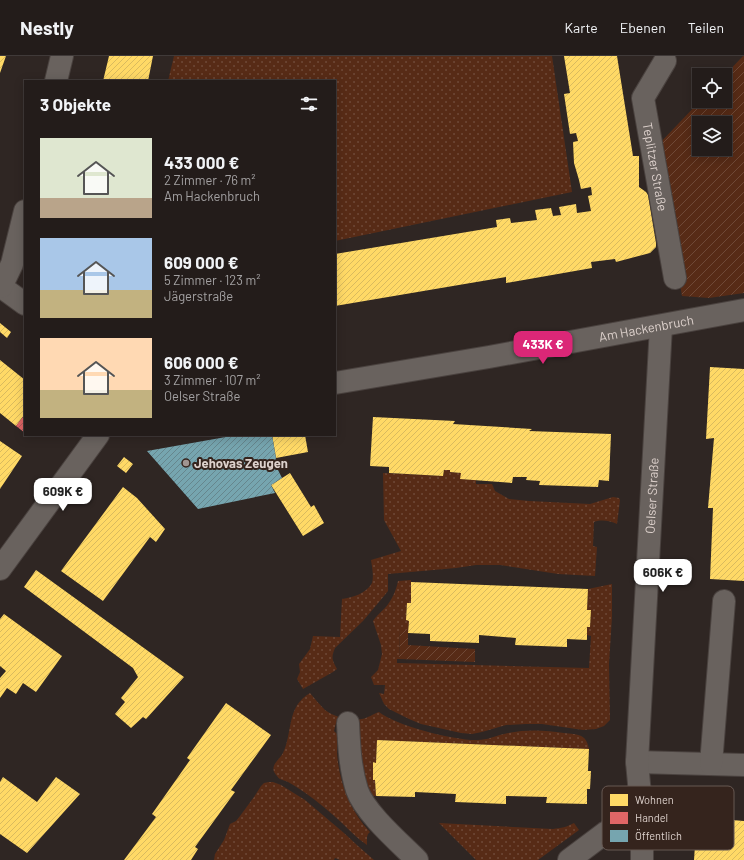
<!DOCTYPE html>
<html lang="de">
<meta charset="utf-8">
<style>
body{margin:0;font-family:Barlow,sans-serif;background:#2b2523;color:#f1f3f6;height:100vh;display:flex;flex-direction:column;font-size:15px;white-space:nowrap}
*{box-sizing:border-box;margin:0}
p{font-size:13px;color:#a3a1a2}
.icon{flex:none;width:22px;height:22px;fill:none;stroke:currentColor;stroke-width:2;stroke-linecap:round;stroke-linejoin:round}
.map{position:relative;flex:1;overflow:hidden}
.panel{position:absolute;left:24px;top:24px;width:312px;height:356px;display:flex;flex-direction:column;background:#231c1a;border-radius:0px;box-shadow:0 2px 10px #0003,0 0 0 1px #403a39}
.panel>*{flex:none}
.buttons{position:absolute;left:692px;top:12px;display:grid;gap:8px}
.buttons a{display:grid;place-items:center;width:40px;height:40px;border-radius:0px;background:#231c1a;box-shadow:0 2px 10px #0003,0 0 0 1px #403a39;font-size:20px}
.price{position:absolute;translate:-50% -34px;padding:0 9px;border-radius:8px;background:#fff;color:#222;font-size:13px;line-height:26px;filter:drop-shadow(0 1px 2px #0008)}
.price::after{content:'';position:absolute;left:50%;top:24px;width:12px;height:9px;margin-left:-6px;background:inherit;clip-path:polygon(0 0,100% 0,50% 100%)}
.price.current{background:#db2777;color:#fff}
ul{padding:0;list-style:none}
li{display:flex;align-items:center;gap:12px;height:100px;padding:0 16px}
li span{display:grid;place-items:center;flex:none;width:112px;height:80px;border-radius:0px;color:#555}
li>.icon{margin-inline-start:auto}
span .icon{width:48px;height:48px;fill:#fffc;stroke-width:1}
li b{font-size:17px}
h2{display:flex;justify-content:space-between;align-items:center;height:48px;padding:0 16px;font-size:17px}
header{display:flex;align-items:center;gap:24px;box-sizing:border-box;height:56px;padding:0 20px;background:#231c1a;border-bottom:1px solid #403a39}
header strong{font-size:19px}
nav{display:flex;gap:22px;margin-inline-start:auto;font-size:14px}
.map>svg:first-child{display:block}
.grass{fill:url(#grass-dots)}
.garden{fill:url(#garden-furrows);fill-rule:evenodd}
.homes{fill:url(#homes-hatch)}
.shops{fill:url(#shops-hatch)}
.public{fill:url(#public-hatch)}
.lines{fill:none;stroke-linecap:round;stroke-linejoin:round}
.minor-casing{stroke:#4a423f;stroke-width:24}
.minor{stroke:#69625e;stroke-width:22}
.poi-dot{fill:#a09591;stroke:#35241d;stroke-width:1.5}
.labels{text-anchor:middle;stroke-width:4;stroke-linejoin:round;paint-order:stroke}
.street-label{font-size:13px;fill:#ddd1cc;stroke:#35241d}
.poi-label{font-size:13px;font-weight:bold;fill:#ddd1cc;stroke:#35241d;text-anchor:start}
.key{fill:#35241d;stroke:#675852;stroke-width:1}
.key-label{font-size:11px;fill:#ddd1cc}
</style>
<header>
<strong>Nestly</strong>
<nav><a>Karte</a><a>Ebenen</a><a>Teilen</a></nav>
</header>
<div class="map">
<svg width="744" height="804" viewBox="0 0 744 804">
<defs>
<pattern id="grass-dots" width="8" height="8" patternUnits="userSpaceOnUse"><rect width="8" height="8" fill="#572b16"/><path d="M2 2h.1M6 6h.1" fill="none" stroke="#6f4937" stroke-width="1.8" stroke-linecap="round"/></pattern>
<pattern id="garden-furrows" width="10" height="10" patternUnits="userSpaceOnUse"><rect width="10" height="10" fill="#572b16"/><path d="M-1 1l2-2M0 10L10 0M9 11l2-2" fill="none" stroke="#6f4937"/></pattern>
<pattern id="homes-hatch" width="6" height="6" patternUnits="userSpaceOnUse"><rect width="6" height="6" fill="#ffd966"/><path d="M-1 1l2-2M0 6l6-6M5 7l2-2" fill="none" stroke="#d9ba5e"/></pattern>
<pattern id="shops-hatch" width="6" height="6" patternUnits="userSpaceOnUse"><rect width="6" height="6" fill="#e06666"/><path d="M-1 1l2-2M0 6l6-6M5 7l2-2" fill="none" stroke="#b15a5a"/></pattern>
<pattern id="public-hatch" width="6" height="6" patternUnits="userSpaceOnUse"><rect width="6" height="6" fill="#76a5af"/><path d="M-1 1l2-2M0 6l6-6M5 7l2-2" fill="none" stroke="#66868d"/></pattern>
</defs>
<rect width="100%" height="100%" fill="#2f2623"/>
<path class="grass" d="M 174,0 L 552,0 L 572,136 L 335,185 L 335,25 L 168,25 Z
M 444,414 L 450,414 L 450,416 L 461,417 L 461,423 L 476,424 L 476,428 L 492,428 L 495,435 L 509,443 L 529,445 L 590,448 L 613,441 L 619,442 L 620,444 L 617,468 C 610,465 602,463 594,466 L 593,490 L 597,491 L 595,520 L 558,518 L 500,509 L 476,509 L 456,512 L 388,518 L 388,535 L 384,540 L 363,565 L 335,592 C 331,602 332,603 337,613 L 333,616 L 303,633 L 297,623 L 300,616 L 299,608 L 310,593 L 313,580 L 340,581 L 342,543 C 353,541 366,538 372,527 C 374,520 372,511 371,504 L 401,495 L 384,464 L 383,417 L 443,420 Z
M 411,524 L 411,547 L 407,547 L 406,564 L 409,565 L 408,574 L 400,574 L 399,603 L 397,603 L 397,607 L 589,612 L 591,580 L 587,579 L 587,571 L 590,570 L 591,554 L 587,554 L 588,533 L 612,528 L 612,561 L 609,608 L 610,664 L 604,670 L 596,673 L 583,674 L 542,668 L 526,668 L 506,669 L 482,676 L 472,678 L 461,677 L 421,668 L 409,663 L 389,653 L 384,648 L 379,637 L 384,638 L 385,629 L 374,629 L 371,621 L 378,614 L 382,598 L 381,589 L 373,565 C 376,560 381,556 385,552 C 392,544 396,535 398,525 Z
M 310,637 C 315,643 320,649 325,654 C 334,661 350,665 362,663 C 368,662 373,658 379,656 C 396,670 456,685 478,684 C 487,684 495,680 504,678 C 525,673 544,674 564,677 C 578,679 586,677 589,693 L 377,684 L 376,707 L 373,707 L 373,724 L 375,724 L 376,740 L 371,740 L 361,711 L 359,669 L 336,667 L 334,675 L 338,679 C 338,685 337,691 337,697 C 339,726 350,755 370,776 L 368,778 L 367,781 L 367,789 C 358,783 350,775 342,767 C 330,756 317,745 304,736 C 299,733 294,729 288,726 C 286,725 282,724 280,723 C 278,722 275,717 274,716 C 271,708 280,703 283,697 C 293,676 286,651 310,637 Z
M 269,726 L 273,726 L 281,729 L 305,744 L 344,777 L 358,790 L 374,804 L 340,804 L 335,802 L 334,804 L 214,804 L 215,798 L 224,784 L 230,768 L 236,765 L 240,760 L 254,741 L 261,730 L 264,727 Z
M 439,767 L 553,773 C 561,772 567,771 574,767 L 579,774 L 538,804 L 476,804 Z"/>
<path class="garden" d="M 743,0 L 744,0 L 744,237 L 709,242 L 682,240 L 657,90 L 700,45 L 725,45 L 725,19 ZM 699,67 L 725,67 L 725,93 L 699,93 Z
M 400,573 L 408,574 L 408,589 L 475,593 L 475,606 L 399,603 Z"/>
<path class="homes" d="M 0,0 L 6,0 L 0,17 Z
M 109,0 L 153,0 L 148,25 L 103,25 Z
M 564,0 L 617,0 L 633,100 L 639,100 L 639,131 L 646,136 L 648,139 L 656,187 L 656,191 L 650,197 L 616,206 L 615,203 L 591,206 L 592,212 L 506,227 L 506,221 L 335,250 L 335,198 L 497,171 L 496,164 L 510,162 L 511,167 L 537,164 L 535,154 L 551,152 L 553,160 L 561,159 L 559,151 L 576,148 L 577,157 L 591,155 L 588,140 L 592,139 L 591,131 L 581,133 L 579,124 L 574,107 L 573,86 L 578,85 L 576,77 L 570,78 L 564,38 L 570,37 Z
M 0,267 L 11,276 L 7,282 L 0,276 Z
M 0,304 L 25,324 L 25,358 L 16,370 L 0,357 Z
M 710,311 L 744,313 L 744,525 L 710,523 L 713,452 L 708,452 L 714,382 L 706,383 Z
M 373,361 L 455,365 L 453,368 L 532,373 L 529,375 L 611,378 L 609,425 L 599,424 L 598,431 L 539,429 L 540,425 L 526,424 L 527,421 L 513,421 L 512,427 L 460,423 L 461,417 L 450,416 L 450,414 L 444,414 L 443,420 L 389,417 L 389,411 L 370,410 Z
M 272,379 L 305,379 L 308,396 L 276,402 Z
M 0,385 L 22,400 L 0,433 Z
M 124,401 L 133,408 L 126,417 L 117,410 Z
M 290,417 L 311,451 L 314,449 L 324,467 L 303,480 L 271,429 Z
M 123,431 L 137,442 L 165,473 L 156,486 L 150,481 L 103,545 L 61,515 Z
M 36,514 L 184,621 L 146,663 L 143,661 L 131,672 L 115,658 L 125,646 L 121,642 L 138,621 L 133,612 L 24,531 Z
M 411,526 L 588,533 L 587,554 L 591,554 L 590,571 L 587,571 L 587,584 L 567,583 L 567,591 L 515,589 L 516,582 L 479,579 L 479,587 L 430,585 L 430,578 L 408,577 L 409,565 L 406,564 L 407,547 L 411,547 Z
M 4,558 L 62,600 L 36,636 L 23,627 L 16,638 L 7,632 L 0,642 L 0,622 L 6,615 L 0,610 L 0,563 Z
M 226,647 L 271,679 L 231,734 L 235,736 L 195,791 L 198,793 L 191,804 L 124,804 L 156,761 L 152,758 L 190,704 L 187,702 Z
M 377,684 L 589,693 L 588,715 L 591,715 L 590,733 L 587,733 L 587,748 L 546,747 L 547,741 L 506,740 L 506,748 L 455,746 L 456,738 L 415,736 L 415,741 L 376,740 L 375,724 L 373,724 L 373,706 L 376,707 Z
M 3,721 L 37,746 L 56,721 L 80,738 L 27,797 L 0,778 L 0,726 Z
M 697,761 L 744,765 L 744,804 L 694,804 Z"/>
<path class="shops" d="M 25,358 L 25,377 L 16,370 Z"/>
<path class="public" d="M 237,379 L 272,379 L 278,414 L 282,422 L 271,429 L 275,437 L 198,453 L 147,395 Z"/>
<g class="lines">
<g class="minor-casing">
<g id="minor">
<path id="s1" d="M 665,5 L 643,42 L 675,222"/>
<path d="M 56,25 L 62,0"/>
<path d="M 0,230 L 25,248"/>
<path d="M 1,231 L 12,208 L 25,155"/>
<path id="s2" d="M 335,327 L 489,301 L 744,254"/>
<path d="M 0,513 L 98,379"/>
<path d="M 348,667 C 349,689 350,712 357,734 C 365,757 400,787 417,804"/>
<path d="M 637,706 L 744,709"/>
<path d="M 711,708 L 724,545"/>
<path d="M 569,804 L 605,777 L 642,760"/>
<path id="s3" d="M 642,804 L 642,760 L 637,706 L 661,270"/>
</g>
</g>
<use href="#minor" class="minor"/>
</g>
<circle class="poi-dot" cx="186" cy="407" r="4"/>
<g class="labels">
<g class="street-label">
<text dy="5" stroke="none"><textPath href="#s1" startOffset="113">Teplitzer Straße</textPath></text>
<text dy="5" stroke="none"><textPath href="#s2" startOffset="316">Am Hackenbruch</textPath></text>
<text dy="5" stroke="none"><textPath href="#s3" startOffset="365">Oelser Straße</textPath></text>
</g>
<g class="poi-label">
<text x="194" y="412">Jehovas Zeugen</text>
</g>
</g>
<rect x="602" y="730" width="132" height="64" rx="6" class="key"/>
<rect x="610" y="738" width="18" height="12" fill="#ffd966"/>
<rect x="610" y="756" width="18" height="12" fill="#e06666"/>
<rect x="610" y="774" width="18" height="12" fill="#76a5af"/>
<g class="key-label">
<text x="635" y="748">Wohnen</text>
<text x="635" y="766">Handel</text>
<text x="635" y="784">Öffentlich</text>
</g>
</svg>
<div class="buttons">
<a><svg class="icon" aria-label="locate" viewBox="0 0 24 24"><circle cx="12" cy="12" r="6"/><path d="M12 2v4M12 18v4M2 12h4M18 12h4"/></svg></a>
<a><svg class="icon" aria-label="layers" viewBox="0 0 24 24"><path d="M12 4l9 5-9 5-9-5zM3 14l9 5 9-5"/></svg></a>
</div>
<b class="price current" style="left:543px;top:309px">433K €</b>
<b class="price" style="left:63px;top:456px">609K €</b>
<b class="price" style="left:663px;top:537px">606K €</b>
<section class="panel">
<h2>3 Objekte<svg class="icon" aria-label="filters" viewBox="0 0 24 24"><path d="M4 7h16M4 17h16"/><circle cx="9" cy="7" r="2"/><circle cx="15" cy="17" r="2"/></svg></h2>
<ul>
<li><span style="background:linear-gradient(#dfe7d0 75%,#b9a48a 0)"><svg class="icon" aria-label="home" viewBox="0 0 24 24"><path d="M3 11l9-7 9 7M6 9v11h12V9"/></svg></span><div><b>433 000 €</b><p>2 Zimmer · 76 m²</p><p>Am Hackenbruch</p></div></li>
<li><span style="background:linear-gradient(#a9c7e8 65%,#c2b280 0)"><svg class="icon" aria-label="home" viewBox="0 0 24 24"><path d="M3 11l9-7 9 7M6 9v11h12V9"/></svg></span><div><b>609 000 €</b><p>5 Zimmer · 123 m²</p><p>Jägerstraße</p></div></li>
<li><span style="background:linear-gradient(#ffd9b3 65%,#c2b280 0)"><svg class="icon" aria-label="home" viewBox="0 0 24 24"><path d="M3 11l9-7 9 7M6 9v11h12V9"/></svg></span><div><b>606 000 €</b><p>3 Zimmer · 107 m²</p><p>Oelser Straße</p></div></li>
</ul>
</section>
</div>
